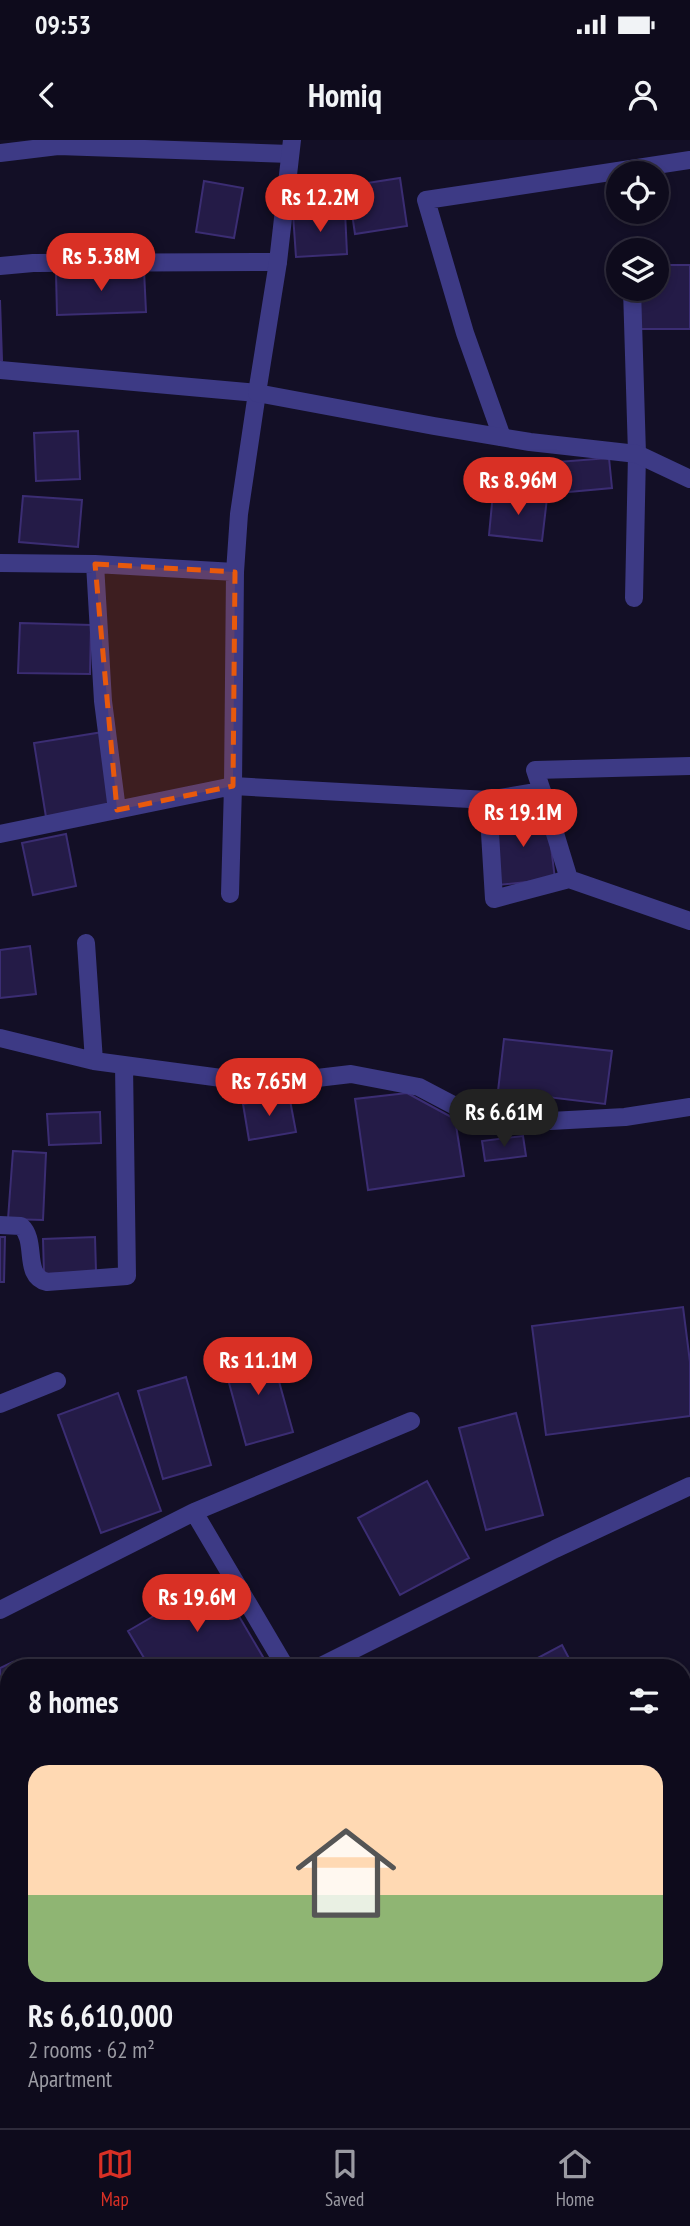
<!DOCTYPE html>
<meta charset="utf-8">
<style>
body{margin:0;font-family:"PT Sans Narrow",sans-serif;background:#1c1929;color:#f1f3f6;height:100vh;display:flex;flex-direction:column;font-size:26px;white-space:nowrap}
*{box-sizing:border-box;margin:0}
p{font-size:23px;color:#9b9ba3}
.icon{flex:none;width:38px;height:38px;fill:none;stroke:currentColor;stroke-width:2;stroke-linecap:round;stroke-linejoin:round}
.map{position:relative;flex:1;overflow:hidden}
.panel{position:absolute;left:0px;top:1519px;width:691px;height:469px;display:flex;flex-direction:column;background:#0e0b1c;border-radius:28px 28px 0 0;box-shadow:0 4px 10px #0003,0 0 0 2px #2e2b3b}
.panel>*{flex:none}
.tools{position:absolute;left:606px;top:21px;display:grid;gap:14px}
.tools a{display:grid;place-items:center;width:63px;height:63px;border-radius:50%;background:#0e0b1c;box-shadow:0 4px 10px #0003,0 0 0 2px #2e2b3b;font-size:35px}
.price{position:absolute;translate:-50% -60px;padding:0 16px;border-radius:24px;background:#d93025;color:#fff;font-size:23px;line-height:46px;filter:drop-shadow(0 2px 4px #0008)}
.price::after{content:'';position:absolute;left:50%;top:42px;width:21px;height:16px;margin-left:-10px;background:inherit;clip-path:polygon(0 0,100% 0,50% 100%)}
.price.selected{background:#222;color:#fff}
ul{padding:0;list-style:none}
li{display:grid;align-content:center;gap:14px;height:371px;padding:0 28px}
li+li{border-top:2px solid #2e2b3b}
li span{display:grid;place-items:center;height:217px;border-radius:21px;color:#555}
li>.icon{margin-inline-start:auto}
span .icon{width:126px;height:126px;fill:#fffc;stroke-width:1}
li b{font-size:30px}
h2{display:flex;justify-content:space-between;align-items:center;height:84px;padding:0 28px;font-size:30px}
.status{display:flex;justify-content:space-between;align-items:center;height:49px;padding:0 35px;background:#0e0b1c;direction:ltr}
.status svg{height:19px;fill:currentColor}
header{display:flex;justify-content:space-between;align-items:center;height:91px;padding:0 28px;background:#0e0b1c;font-size:32px;font-weight:700}
.menu{display:flex;justify-content:space-around;align-items:center;height:98px;border-top:2px solid #2e2b3b;background:#0e0b1c;font-size:19px;color:#9b9ba3}
.menu a{display:grid;justify-items:center;gap:4px}
.menu .selected{color:#d93025}
.map>svg:first-child{display:block}
.building{fill:#241b47;stroke:#3b2d73;stroke-width:2}
.lines{fill:none;stroke-linecap:round;stroke-linejoin:round}
.minor{stroke:#3d3a85;stroke-width:18}
.tertiary{stroke:#3d3a85;stroke-width:18}
.marked{fill:#e8590c;fill-opacity:0.2;stroke:#e8590c;stroke-width:5;stroke-dasharray:14 9;stroke-linejoin:round}
</style>
<div class="status"><b>09:53</b><svg viewBox="0 0 49 12"><path d="M0 12V9h3v3zM5 12V6h3v6zM10 12V3h3v9zM15 12V0h3v12zM26 1h20v11H26zM47 4h2v5h-2z"/></svg></div>
<header><svg class="icon" aria-label="back" viewBox="0 0 24 24"><path d="M15 5l-7 7 7 7"/></svg>Homiq<svg class="icon" aria-label="person" viewBox="0 0 24 24"><circle cx="12" cy="8" r="4"/><path d="M4 21q1-7 8-7t8 7"/></svg></header>
<div class="map">
<svg width="690" height="1988" viewBox="0 0 690 1988">
<rect width="100%" height="100%" fill="#130f26"/>
<path class="building" d="M 400,38 L 407,86 L 355,94 L 348,46 Z
M 204,41 L 243,48 L 234,98 L 196,92 Z
M 345,71 L 347,114 L 296,117 L 293,74 Z
M 656,125 L 690,125 L 690,189 L 636,189 L 636,149 L 656,149 Z
M 144,130 L 146,172 L 57,175 L 56,133 Z
M 0,160 L 2,220 L 0,220 Z
M 78,291 L 80,339 L 36,341 L 34,293 Z
M 609,318 L 612,348 L 547,354 L 545,323 Z
M 493,353 L 547,358 L 542,401 L 489,395 Z
M 23,356 L 82,360 L 78,407 L 19,402 Z
M 20,483 L 91,485 L 90,534 L 18,533 Z
M 103,592 L 114,666 L 46,677 L 34,603 Z
M 547,674 L 555,739 L 498,745 L 491,679 Z
M 66,694 L 76,746 L 33,755 L 22,703 Z
M 30,806 L 36,854 L 0,858 L 0,810 Z
M 504,899 L 612,911 L 605,964 L 498,951 Z
M 407,953 L 455,979 L 464,1036 L 368,1050 L 355,959 Z
M 289,955 L 296,992 L 249,1000 L 243,964 Z
M 100,972 L 101,1003 L 49,1005 L 47,974 Z
M 523,996 L 526,1016 L 485,1021 L 482,1001 Z
M 13,1011 L 46,1013 L 43,1080 L 8,1079 Z
M 0,1097 L 5,1097 L 4,1142 L 0,1142 Z
M 95,1097 L 96,1132 L 44,1134 L 43,1099 Z
M 683,1167 L 690,1222 L 690,1276 L 546,1295 L 532,1186 Z
M 270,1209 L 293,1292 L 246,1305 L 223,1221 Z
M 186,1237 L 211,1325 L 163,1339 L 138,1251 Z
M 118,1253 L 161,1371 L 101,1393 L 58,1275 Z
M 516,1273 L 543,1375 L 486,1390 L 459,1288 Z
M 427,1341 L 469,1418 L 400,1455 L 358,1378 Z
M 217,1439 L 263,1517 L 245,1528 L 150,1528 L 128,1491 Z
M 562,1505 L 574,1528 L 519,1528 Z
M 13,1522 L 15,1528 L 9,1528 L 9,1686 L 0,1690 L 0,1528 Z
M 9,1744 L 9,1921 L 0,1924 L 0,1747 Z
M 682,1868 L 690,1884 L 682,1887 Z
M 436,1979 L 524,1979 L 526,1988 L 437,1988 Z"/>
<g class="lines">
<path class="minor" d="M 0,13 L 58,6 L 290,14
M 0,126 L 33,123 L 278,122
M 632,149 L 637,314 L 634,458
M 0,230 L 257,253 L 239,374 L 235,432 L 233,646 L 488,660 L 542,651 L 535,630 L 690,626
M 502,297 L 465,193 L 426,60 L 690,20
M 0,423 L 95,424 L 235,432
M 95,424 L 103,561 L 117,670
M 542,651 L 569,739 L 690,781
M 488,660 L 494,759 L 569,739
M 0,694 L 233,646 L 230,754
M 86,803 L 94,921
M 0,898 L 94,921 L 266,944 L 351,934 L 419,947 L 476,977 L 513,983 L 625,977 L 690,967
M 0,1085 L 21,1086 C 38,1101 22,1136 47,1142 L 127,1136 L 124,925
M 0,1264 L 57,1241
M 194,1372 L 286,1528
M 0,1470 L 194,1372 L 411,1281
M 317,1528 L 555,1409 L 690,1346
M 0,1974 L 9,1972"/>
<path class="tertiary" d="M 292,0 L 278,122 L 257,253 L 434,286 L 530,302 L 637,314 L 690,339"/>
</g>
<path class="marked" d="M 95,424 L 235,432 L 233,646 L 117,670 Z"/>
</svg>
<div class="tools">
<a><svg class="icon" aria-label="locate" viewBox="0 0 24 24"><circle cx="12" cy="12" r="6"/><path d="M12 2v4M12 18v4M2 12h4M18 12h4"/></svg></a>
<a><svg class="icon" aria-label="layers" viewBox="0 0 24 24"><path d="M12 4l9 5-9 5-9-5zM3 14l9 5 9-5"/></svg></a>
</div>
<b class="price" style="left:320px;top:94px">Rs 12.2M</b>
<b class="price" style="left:101px;top:153px">Rs 5.38M</b>
<b class="price" style="left:518px;top:377px">Rs 8.96M</b>
<b class="price" style="left:523px;top:709px">Rs 19.1M</b>
<b class="price" style="left:269px;top:978px">Rs 7.65M</b>
<b class="price selected" style="left:504px;top:1009px">Rs 6.61M</b>
<b class="price" style="left:258px;top:1257px">Rs 11.1M</b>
<b class="price" style="left:197px;top:1494px">Rs 19.6M</b>
<section class="panel">
<h2>8 homes<svg class="icon" aria-label="filters" viewBox="0 0 24 24"><path d="M4 7h16M4 17h16"/><circle cx="9" cy="7" r="2"/><circle cx="15" cy="17" r="2"/></svg></h2>
<ul>
<li><span style="background:linear-gradient(#ffd9b3 60%,#8fb573 0)"><svg class="icon" aria-label="home" viewBox="0 0 24 24"><path d="M3 11l9-7 9 7M6 9v11h12V9"/></svg></span><div><b>Rs 6,610,000</b><p>2 rooms · 62 m²</p><p>Apartment</p></div></li>
</ul>
</section>
</div>
<nav class="menu">
<a class="selected"><svg class="icon" aria-label="map" viewBox="0 0 24 24"><path d="M3 6l6-2 6 2 6-2v14l-6 2-6-2-6 2zM9 4v14M15 6v14"/></svg>Map</a>
<a><svg class="icon" aria-label="saved" viewBox="0 0 24 24"><path d="M7 4h10v16l-5-4-5 4z"/></svg>Saved</a>
<a><svg class="icon" aria-label="home" viewBox="0 0 24 24"><path d="M3 11l9-7 9 7M6 9v11h12V9"/></svg>Home</a>
</nav>
